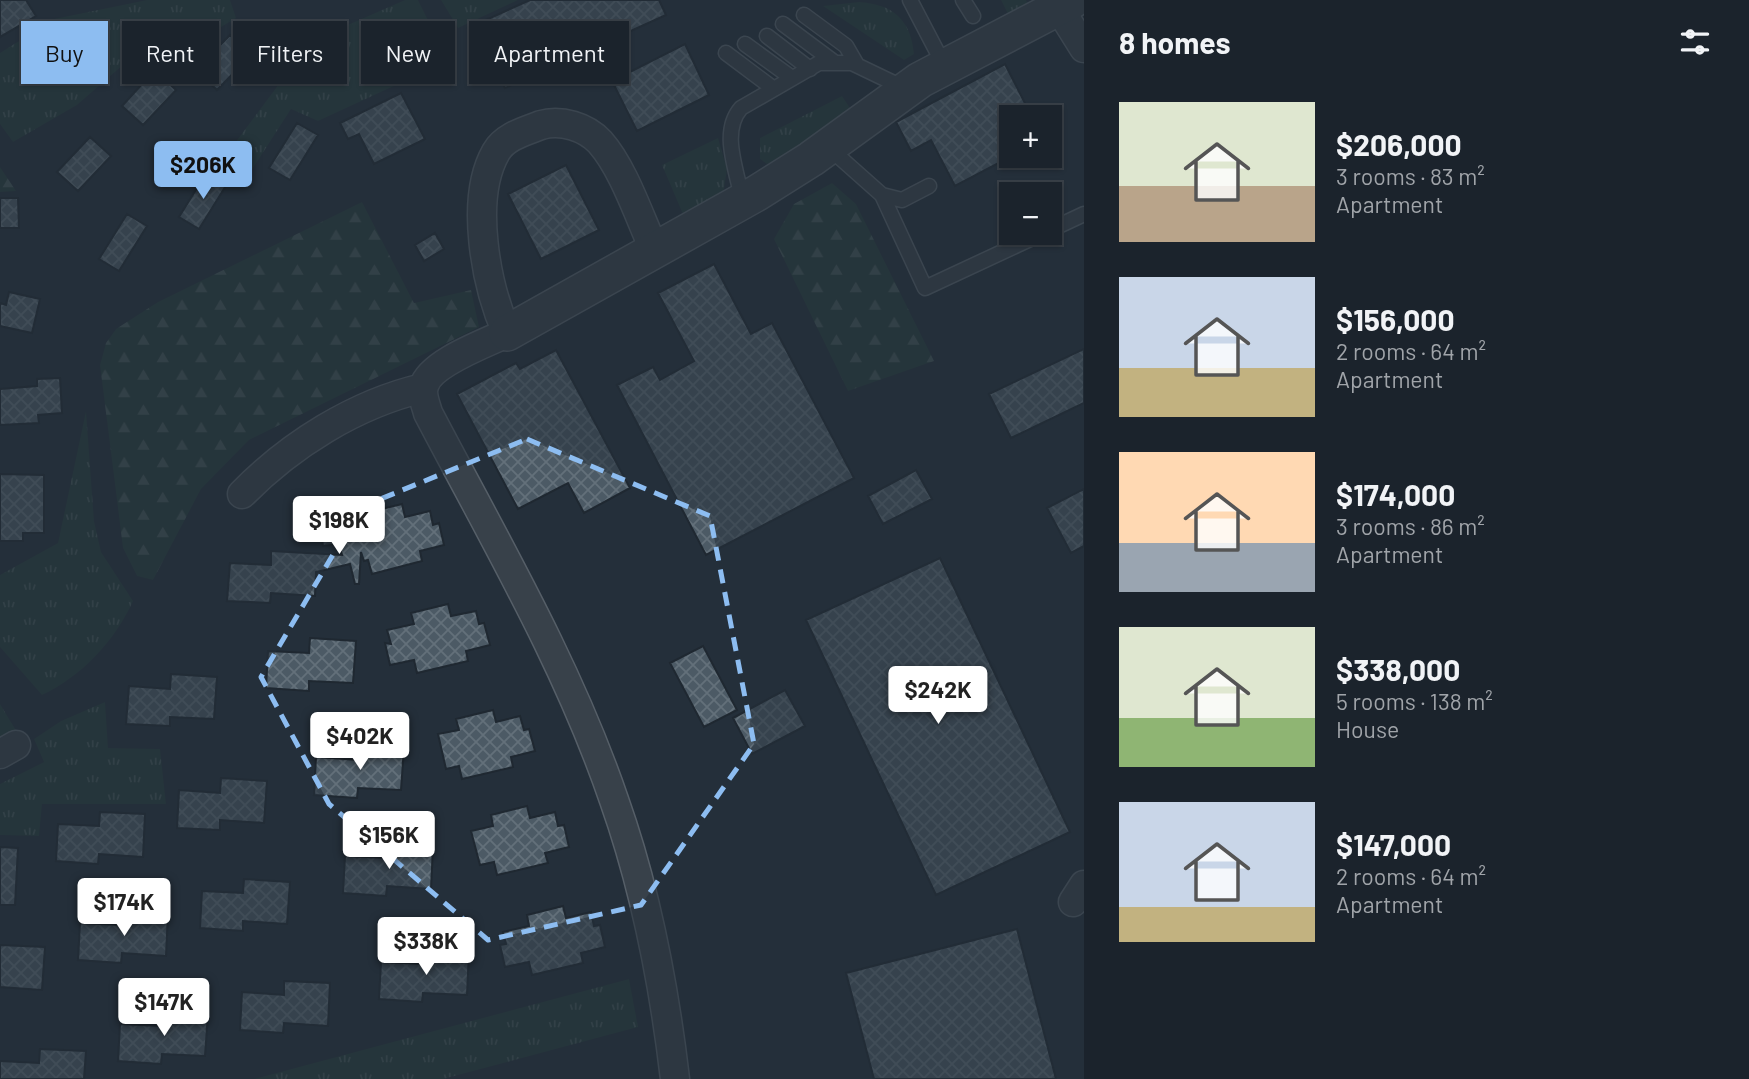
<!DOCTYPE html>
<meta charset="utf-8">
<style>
body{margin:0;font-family:Barlow,sans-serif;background:#242b34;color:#f1f3f6;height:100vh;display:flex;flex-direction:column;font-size:26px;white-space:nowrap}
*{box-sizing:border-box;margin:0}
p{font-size:23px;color:#a0a4a9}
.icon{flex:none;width:38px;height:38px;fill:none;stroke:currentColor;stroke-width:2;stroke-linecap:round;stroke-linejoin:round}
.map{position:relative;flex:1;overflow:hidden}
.drawer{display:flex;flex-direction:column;background:#1b232c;width:665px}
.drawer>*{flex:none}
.banner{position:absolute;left:21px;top:21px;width:665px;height:63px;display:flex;gap:14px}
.fabs{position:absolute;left:999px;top:105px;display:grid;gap:14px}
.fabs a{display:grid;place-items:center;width:63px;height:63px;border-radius:0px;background:#1b232c;box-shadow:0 2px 5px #0004,0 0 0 2px #394048;font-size:35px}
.price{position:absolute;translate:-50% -60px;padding:0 16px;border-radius:7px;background:#fff;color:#222;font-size:23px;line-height:46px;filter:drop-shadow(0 2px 4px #0008)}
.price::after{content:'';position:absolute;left:50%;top:42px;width:21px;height:16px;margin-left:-10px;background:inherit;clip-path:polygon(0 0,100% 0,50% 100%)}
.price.selected{background:#8dbdf1;color:#111}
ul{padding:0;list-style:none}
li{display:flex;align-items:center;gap:21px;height:175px;padding:0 35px}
li span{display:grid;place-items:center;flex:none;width:196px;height:140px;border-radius:0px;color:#555}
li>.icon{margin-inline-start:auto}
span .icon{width:84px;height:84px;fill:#fffc;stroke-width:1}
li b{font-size:30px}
h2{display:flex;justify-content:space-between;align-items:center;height:84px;padding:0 35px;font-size:30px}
.chip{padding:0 24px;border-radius:0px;background:#1b232c;box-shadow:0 2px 5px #0004,0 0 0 2px #394048;font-size:24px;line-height:63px}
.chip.selected{background:#8dbdf1;color:#111}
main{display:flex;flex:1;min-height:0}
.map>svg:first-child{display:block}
.forest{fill:url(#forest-firs)}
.park{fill:url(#park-tufts)}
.building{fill:url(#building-cross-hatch);stroke:#1f2831;stroke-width:2}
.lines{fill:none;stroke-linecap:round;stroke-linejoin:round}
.service-casing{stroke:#565f68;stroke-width:17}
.minor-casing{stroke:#565f68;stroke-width:31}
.tertiary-casing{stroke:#565f68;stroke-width:38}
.service{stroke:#38414a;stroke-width:14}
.minor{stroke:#38414a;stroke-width:28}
.tertiary{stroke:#38414a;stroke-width:35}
.marked{fill:none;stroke:#8dbdf1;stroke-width:5;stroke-dasharray:14 9;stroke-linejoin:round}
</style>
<main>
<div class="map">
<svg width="1084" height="1079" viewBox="0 0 1084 1079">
<defs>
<pattern id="forest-firs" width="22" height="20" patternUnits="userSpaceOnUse" patternTransform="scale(1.75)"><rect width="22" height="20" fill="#273c3c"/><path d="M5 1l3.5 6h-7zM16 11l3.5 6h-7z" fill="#445657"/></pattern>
<pattern id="park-tufts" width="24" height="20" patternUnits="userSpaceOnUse" patternTransform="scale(1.75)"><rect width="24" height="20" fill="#273c3c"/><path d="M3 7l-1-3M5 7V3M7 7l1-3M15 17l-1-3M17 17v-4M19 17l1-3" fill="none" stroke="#445657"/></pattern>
<pattern id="building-cross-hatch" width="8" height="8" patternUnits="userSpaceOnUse" patternTransform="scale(1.75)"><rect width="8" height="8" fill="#4c5a65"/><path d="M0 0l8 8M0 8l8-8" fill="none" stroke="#63707a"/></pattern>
</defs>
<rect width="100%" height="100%" fill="#242f3a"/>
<path class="forest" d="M 0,167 L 16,191 L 0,192 Z
M 832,183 L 856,204 L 934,361 L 848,391 L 774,239 L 794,204 Z
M 362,202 L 414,303 L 471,290 L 479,327 L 249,440 L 201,489 L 153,580 L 137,576 L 123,548 L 100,365 L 106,343 L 116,329 L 158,302 Z"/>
<path class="park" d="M 147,0 L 230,0 L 236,18 L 158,65 L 139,51 L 77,105 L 13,142 L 0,124 L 0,53 L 54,19 Z
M 405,0 L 418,0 L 448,61 L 318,121 L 291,109 L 244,182 L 217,167 L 311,41 Z
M 441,0 L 518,0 L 458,28 Z
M 1001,0 L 1026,0 L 1029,6 L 1008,14 Z
M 859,2 C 893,4 911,20 914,54 L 904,60 L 823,6 Z
M 842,96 L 852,111 L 785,158 L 767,164 L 760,159 L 760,138 Z
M 718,138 L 727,169 L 723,195 L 685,219 L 662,165 Z
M 86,411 L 94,521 L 101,552 L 133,601 C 115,641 81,677 42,695 L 0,647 L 0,575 L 58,543 Z
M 105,702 L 108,748 L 160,749 L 166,804 L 42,804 L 39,836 L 0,835 L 0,784 L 44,762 L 34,739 L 61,721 Z
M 0,704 L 17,732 L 0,741 Z
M 629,979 L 638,1027 L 443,1079 L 254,1079 Z"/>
<path class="building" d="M 0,0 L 26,0 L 36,16 L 0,37 Z
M 530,0 L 659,0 L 666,15 L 505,88 L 492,59 L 483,63 L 468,28 Z
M 230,35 L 251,55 L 217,90 L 196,70 Z
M 685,44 L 709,95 L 637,131 L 612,81 Z
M 1005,64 L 1032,117 L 1012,117 L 1012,156 L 955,186 L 931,140 L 911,151 L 896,122 Z
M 155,70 L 176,90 L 143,125 L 122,106 Z
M 401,93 L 425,139 L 374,164 L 359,134 L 348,139 L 340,123 Z
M 297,123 L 318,135 L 290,180 L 269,168 Z
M 90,137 L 111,156 L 78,191 L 57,172 Z
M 566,165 L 599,230 L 541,259 L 508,194 Z
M 207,172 L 227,184 L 199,229 L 179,217 Z
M 0,198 L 18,198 L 19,228 L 0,228 Z
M 127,214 L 147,226 L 119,271 L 99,259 Z
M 435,233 L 444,249 L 424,261 L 415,245 Z
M 714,264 L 751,334 L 772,323 L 854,478 L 706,555 L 617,385 L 653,367 L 660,380 L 694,361 L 658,293 Z
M 9,292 L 40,299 L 32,333 L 0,326 L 0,303 L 6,305 Z
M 1084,349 L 1084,403 L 1011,438 L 989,394 Z
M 556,350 L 630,488 L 584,513 L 568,483 L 518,509 L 457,394 L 516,363 L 520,369 Z
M 60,378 L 62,413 L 38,415 L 39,423 L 0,425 L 0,389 L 37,386 L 37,379 Z
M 916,470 L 932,499 L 883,524 L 868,496 Z
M 0,474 L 44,475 L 44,533 L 23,533 L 23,541 L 0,541 Z
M 1084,489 L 1084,546 L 1071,553 L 1047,508 Z
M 402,504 L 405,517 L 430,511 L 433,525 L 439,523 L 444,545 L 420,551 L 422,561 L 372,574 L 368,560 L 364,561 L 361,552 L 359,584 L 355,584 L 350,564 L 316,572 L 315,596 L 271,593 L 270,603 L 227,601 L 230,563 L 271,565 L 271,551 L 342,555 L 339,544 L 323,546 L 321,535 L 368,524 L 365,513 Z
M 940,558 L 1070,832 L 936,895 L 806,620 Z
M 448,604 L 451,616 L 476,611 L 479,624 L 484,623 L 490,645 L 466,651 L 468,661 L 417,673 L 414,660 L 390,665 L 385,643 L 391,644 L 387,630 L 414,624 L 411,613 Z
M 310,638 L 356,641 L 353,683 L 309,681 L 309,691 L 266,688 L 268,651 L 309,653 Z
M 703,646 L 737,710 L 704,727 L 670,663 Z
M 171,674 L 217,677 L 214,719 L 170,717 L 170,726 L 126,724 L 129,686 L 170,689 Z
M 785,690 L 805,726 L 752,754 L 733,718 Z
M 493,710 L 496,722 L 520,716 L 524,730 L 529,729 L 535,751 L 511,757 L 513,767 L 462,779 L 459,766 L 446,769 L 438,734 L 459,730 L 456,719 Z
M 358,746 L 404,748 L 401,790 L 358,788 L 357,798 L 314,795 L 316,757 L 358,760 Z
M 221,778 L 267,781 L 264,823 L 220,820 L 220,830 L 177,828 L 179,790 L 220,793 Z
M 527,806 L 530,818 L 555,812 L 558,826 L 564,825 L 569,847 L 545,853 L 548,863 L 497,875 L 494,862 L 480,865 L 471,831 L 493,826 L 491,815 Z
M 100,812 L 145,814 L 143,857 L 99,854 L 98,864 L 56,861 L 58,824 L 99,826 Z
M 388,844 L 433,847 L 431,889 L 387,886 L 386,896 L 343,893 L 345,856 L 386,858 Z
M 0,847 L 18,848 L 15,905 L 0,905 Z
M 244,879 L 290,882 L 287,924 L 243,921 L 243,931 L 200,928 L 202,891 L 243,893 Z
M 563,906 L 566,918 L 591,912 L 594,926 L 600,925 L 605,947 L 581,953 L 583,963 L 532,975 L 529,962 L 505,967 L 500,945 L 506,944 L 503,932 L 529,926 L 527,915 Z
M 122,911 L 168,913 L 166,956 L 122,953 L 121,963 L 78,960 L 80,923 L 121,925 Z
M 1017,929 L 1056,1079 L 874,1079 L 846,973 Z
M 0,945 L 45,947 L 42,990 L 0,987 Z
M 423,950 L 469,952 L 467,995 L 423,993 L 422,1002 L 379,999 L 381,962 L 422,964 Z
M 284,981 L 330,983 L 328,1026 L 284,1023 L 283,1033 L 240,1030 L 242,992 L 284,995 Z
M 162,1011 L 208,1014 L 205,1056 L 162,1054 L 161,1064 L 118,1061 L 120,1024 L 161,1026 Z
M 40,1049 L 86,1051 L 84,1079 L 0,1079 L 0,1061 L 39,1063 Z"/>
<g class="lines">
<g class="service-casing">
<path id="service" d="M 910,0 L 945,67
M 963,0 L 973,16
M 804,15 L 846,46 L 857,65
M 783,24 L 834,62
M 767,36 L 810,69
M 745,44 L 792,78
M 726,53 L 774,89
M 828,147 L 882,195 L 902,200 L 929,186
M 882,195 L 925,288 L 1043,233
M 742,199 C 737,170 720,132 741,108 L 819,63 L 852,63 L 904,88
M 1050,230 L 1084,214"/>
</g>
<g class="minor-casing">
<path id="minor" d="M 1059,8 L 1084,48
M 655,251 C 640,219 624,169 600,142 C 586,127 561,119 541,125 C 526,131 505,136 496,152 C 469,199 486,286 507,333 C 486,343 430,363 424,386 C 421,395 426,405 428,413 C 494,539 568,665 614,800 C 646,890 664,985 675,1079
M 242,494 C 290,445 355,404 423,388
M 0,754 L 16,745
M 1073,902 L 1084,885"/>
</g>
<g class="tertiary-casing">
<path id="tertiary" d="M 507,333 L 757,193 L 811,159 L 920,80 L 1073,0"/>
</g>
<use href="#service" class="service"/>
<use href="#minor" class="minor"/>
<use href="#tertiary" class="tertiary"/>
</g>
<path d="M0 0H1084V1079H0ZM 527,439 L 710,516 L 754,744 L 641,905 L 488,940 L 329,804 L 261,677 L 361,507 Z" fill="#242f3a" fill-opacity=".55" fill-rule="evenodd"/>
<path class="marked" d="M 527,439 L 710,516 L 754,744 L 641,905 L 488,940 L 329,804 L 261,677 L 361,507 Z"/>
</svg>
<div class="fabs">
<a>+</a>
<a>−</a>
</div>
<b class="price selected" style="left:203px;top:201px">$206K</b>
<b class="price" style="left:339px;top:556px">$198K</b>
<b class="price" style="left:938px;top:726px">$242K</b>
<b class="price" style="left:360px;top:772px">$402K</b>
<b class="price" style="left:389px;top:871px">$156K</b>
<b class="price" style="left:124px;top:938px">$174K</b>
<b class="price" style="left:426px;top:977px">$338K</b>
<b class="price" style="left:164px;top:1038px">$147K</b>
<div class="banner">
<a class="chip selected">Buy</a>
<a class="chip">Rent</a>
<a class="chip">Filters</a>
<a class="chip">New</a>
<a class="chip">Apartment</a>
</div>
</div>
<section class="drawer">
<h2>8 homes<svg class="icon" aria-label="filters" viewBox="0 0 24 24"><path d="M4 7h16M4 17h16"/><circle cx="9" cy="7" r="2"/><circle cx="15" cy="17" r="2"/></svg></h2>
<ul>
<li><span style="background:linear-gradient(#dfe7d0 60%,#b9a48a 0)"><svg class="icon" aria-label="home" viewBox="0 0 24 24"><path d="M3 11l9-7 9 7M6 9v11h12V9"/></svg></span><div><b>$206,000</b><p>3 rooms · 83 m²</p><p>Apartment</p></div></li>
<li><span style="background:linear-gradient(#c9d6e8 65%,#c2b280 0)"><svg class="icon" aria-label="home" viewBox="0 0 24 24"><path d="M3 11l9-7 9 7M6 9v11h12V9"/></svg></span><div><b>$156,000</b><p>2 rooms · 64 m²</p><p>Apartment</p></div></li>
<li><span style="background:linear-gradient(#ffd9b3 65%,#9aa5b1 0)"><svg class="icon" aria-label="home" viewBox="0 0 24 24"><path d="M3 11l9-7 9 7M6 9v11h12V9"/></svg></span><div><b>$174,000</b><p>3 rooms · 86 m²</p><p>Apartment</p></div></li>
<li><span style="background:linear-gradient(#dfe7d0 65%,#8fb573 0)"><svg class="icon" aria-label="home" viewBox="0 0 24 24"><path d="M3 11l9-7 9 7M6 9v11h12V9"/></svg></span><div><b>$338,000</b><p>5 rooms · 138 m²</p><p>House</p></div></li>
<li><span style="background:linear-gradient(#c9d6e8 75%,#c2b280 0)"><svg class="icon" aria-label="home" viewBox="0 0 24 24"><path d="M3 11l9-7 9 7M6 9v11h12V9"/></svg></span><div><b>$147,000</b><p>2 rooms · 64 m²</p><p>Apartment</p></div></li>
</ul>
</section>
</main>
